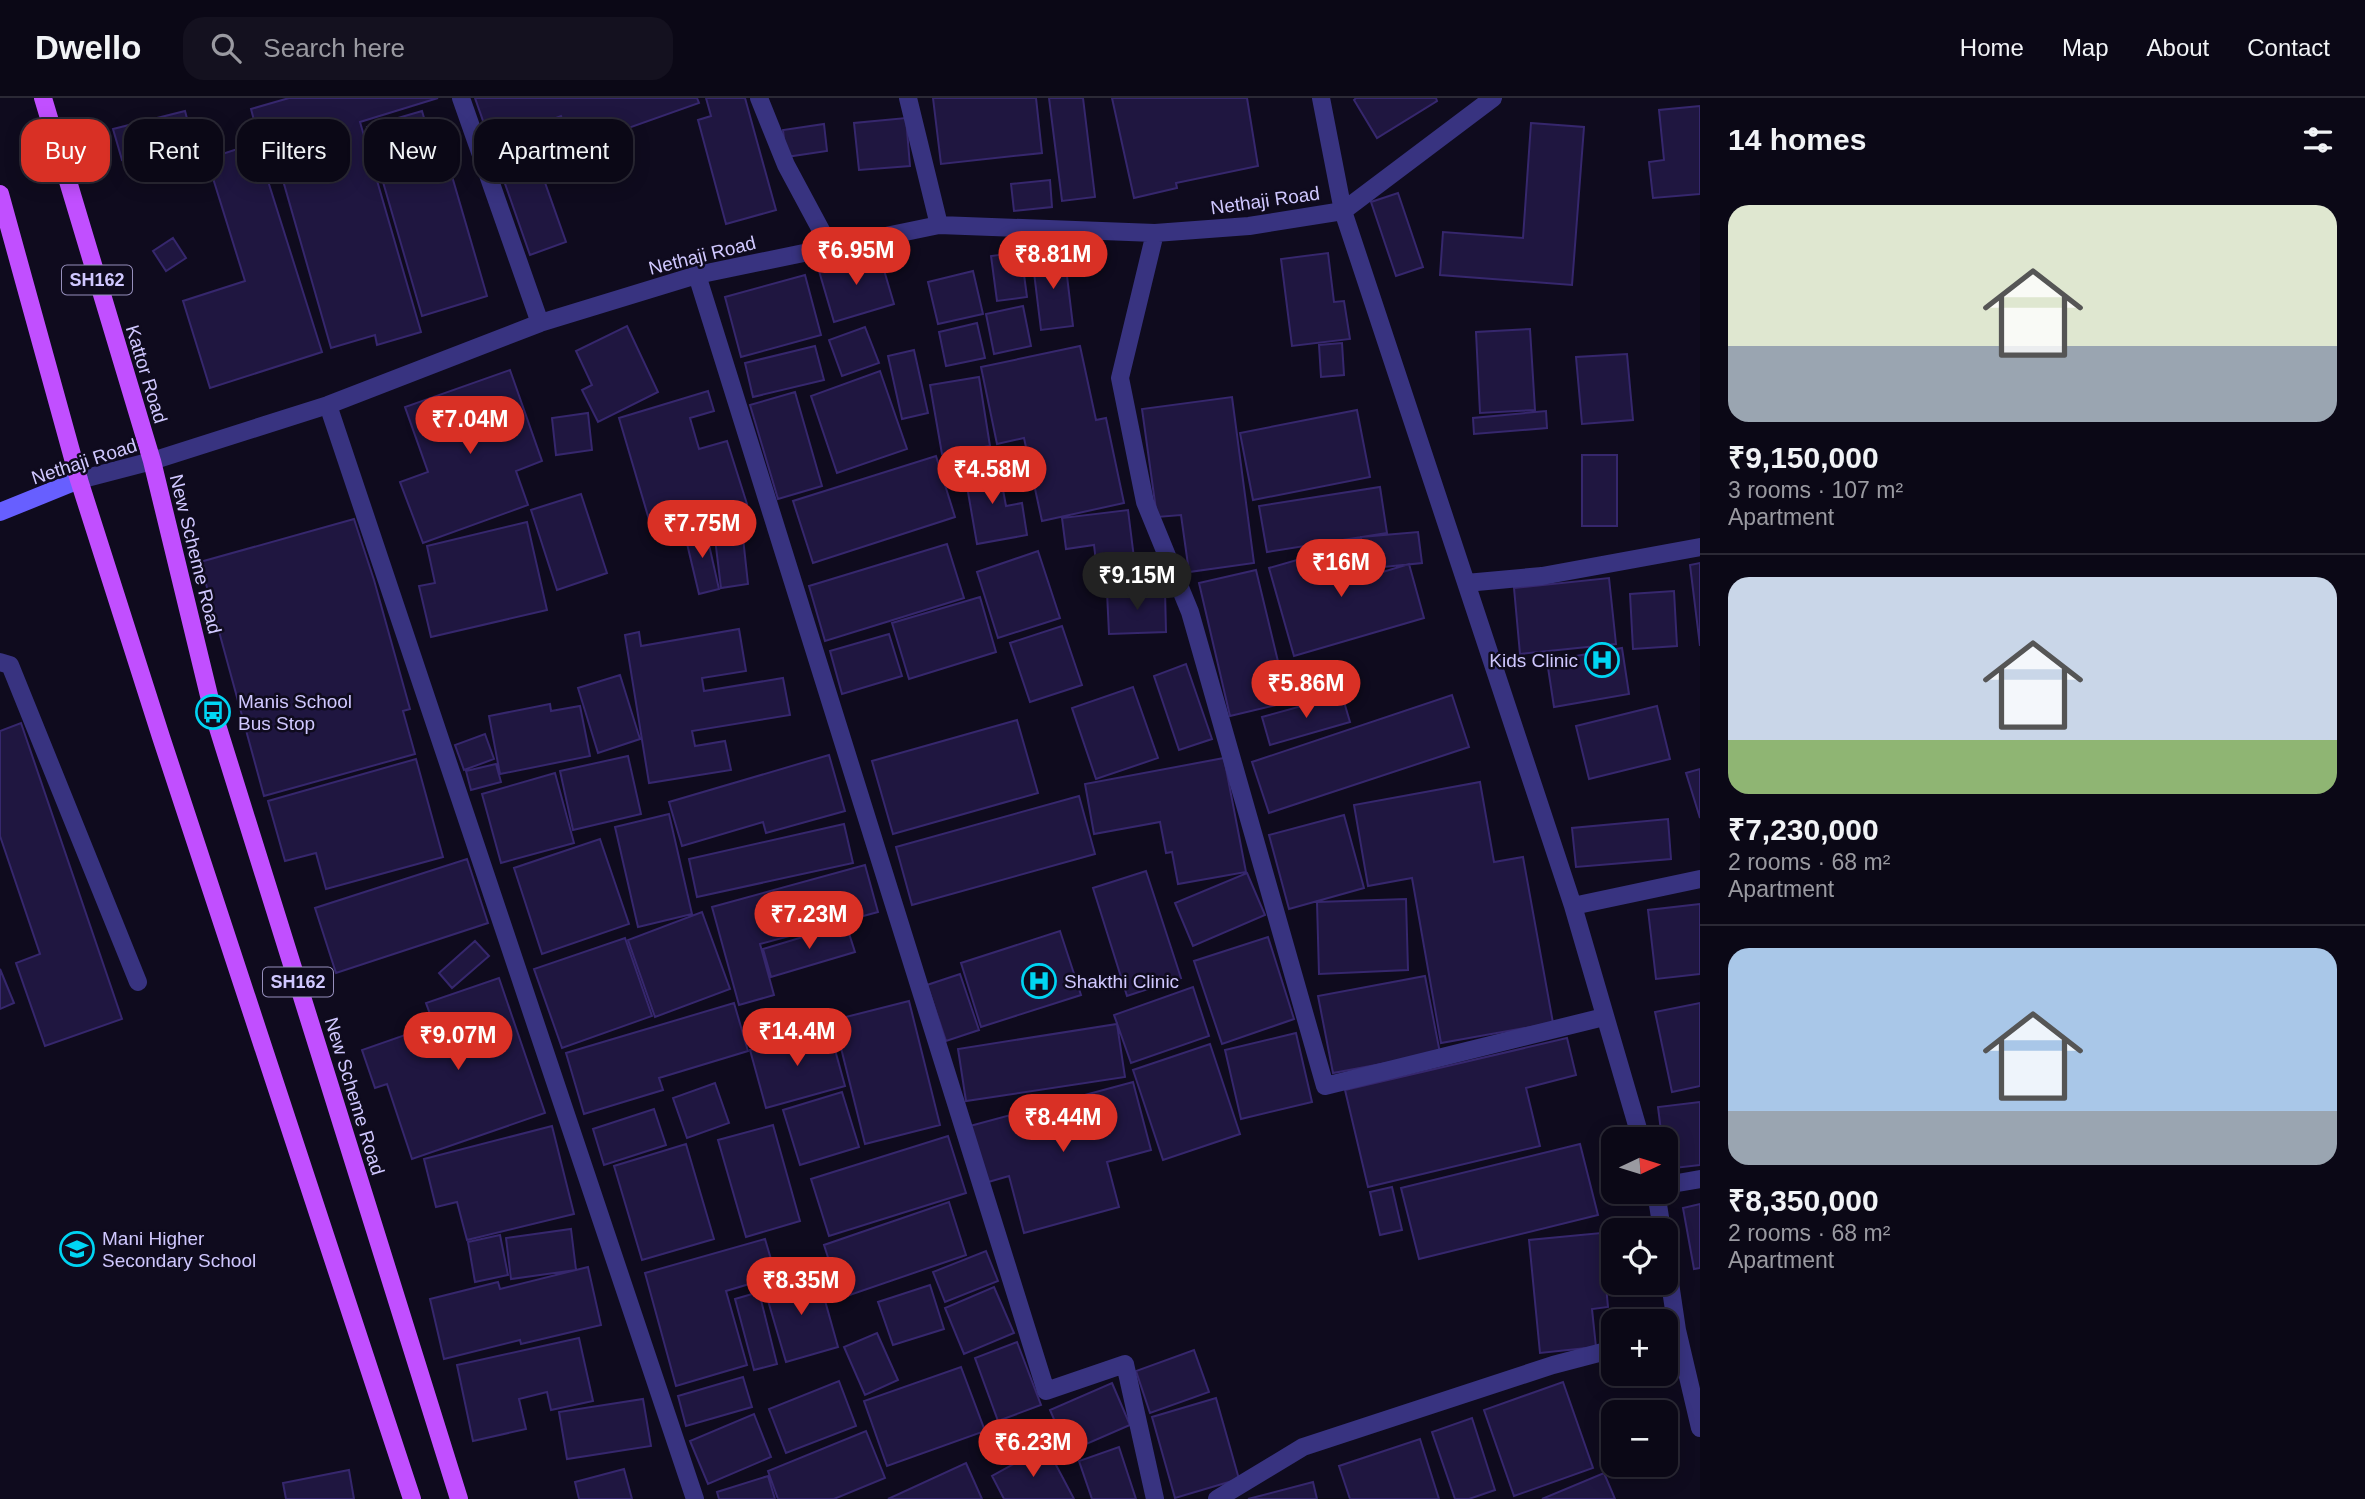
<!DOCTYPE html>
<meta charset="utf-8">
<style>
body{margin:0;font-family:Arial,sans-serif;background:#14111f;color:#f1f3f6;height:100vh;display:flex;flex-direction:column;font-size:26px;white-space:nowrap}
*{box-sizing:border-box;margin:0}
p{font-size:23px;color:#9a9aa1}
.icon{flex:none;width:38px;height:38px;fill:none;stroke:currentColor;stroke-width:2;stroke-linecap:round;stroke-linejoin:round}
.map{position:relative;flex:1;overflow:hidden}
.side{display:flex;flex-direction:column;background:#0b0816;width:665px}
.side>*{flex:none}
.banner{position:absolute;left:21px;top:21px;width:665px;height:63px;display:flex;gap:14px}
.needle{width:46px;rotate:86deg}
.tools{position:absolute;left:1601px;top:1029px;display:grid;gap:14px}
.tools a{display:grid;place-items:center;width:77px;height:77px;border-radius:14px;background:#0b0816;box-shadow:0 4px 18px #0003,0 0 0 2px #2b2935;font-size:35px}
.price{position:absolute;translate:-50% -60px;padding:0 16px;border-radius:24px;background:#d93025;color:#fff;font-size:23px;line-height:46px;filter:drop-shadow(0 2px 4px #0008)}
.price::after{content:'';position:absolute;left:50%;top:42px;width:21px;height:16px;margin-left:-10px;background:inherit;clip-path:polygon(0 0,100% 0,50% 100%)}
.price.on{background:#222;color:#fff}
ul{padding:0;list-style:none}
li{display:grid;align-content:center;gap:14px;height:371px;padding:0 28px}
li+li{border-top:2px solid #2b2935}
li span{display:grid;place-items:center;height:217px;border-radius:21px;color:#555}
li>.icon{margin-inline-start:auto}
span .icon{width:126px;height:126px;fill:#fffc;stroke-width:1}
li b{font-size:30px}
h2{display:flex;justify-content:space-between;align-items:center;height:84px;padding:0 28px;font-size:30px}
.chip{padding:0 24px;border-radius:21px;background:#0b0816;box-shadow:0 4px 18px #0003,0 0 0 2px #2b2935;font-size:24px;line-height:63px}
.chip.on{background:#d93025;color:#fff}
header{display:flex;align-items:center;gap:42px;box-sizing:border-box;height:98px;padding:0 35px;background:#0b0816;border-bottom:2px solid #2b2935}
header strong{font-size:33px}
nav{display:flex;gap:38px;margin-inline-start:auto;font-size:24px}
.search{width:490px;height:63px;background:#14111f;display:flex;align-items:center;gap:18px;box-sizing:border-box;padding:0 24px;border-radius:21px;color:#9a9aa1;font-size:26px}
main{display:flex;flex:1;min-height:0}
.map>svg:first-child{display:block}
.building{fill:#1f1640;stroke:#36276d;stroke-width:2}
.lines{fill:none;stroke-linecap:round;stroke-linejoin:round}
.service{stroke:#383380;stroke-width:18}
.minor{stroke:#383380;stroke-width:18}
.secondary{stroke:#675fff;stroke-width:18}
.primary{stroke:#c14fff;stroke-width:18}
.labels{text-anchor:middle;stroke-width:5;stroke-linejoin:round;paint-order:stroke}
.shield{fill:#0f0b1e;stroke:#968fbc;stroke-width:2}
.shield-label{font-size:18px;font-weight:bold;fill:#d0c8ff}
.street-label{font-size:19px;fill:#d0c8ff;stroke:#0f0b1e}
.poi-label{font-size:19px;fill:#d0c8ff;stroke:#0f0b1e;text-anchor:start}
</style>
<header>
<strong>Dwello</strong>
<div class="search"><svg class="icon" aria-label="search" viewBox="0 0 24 24"><circle cx="10" cy="10" r="6"/><path d="M15 15l6 6"/></svg>Search here</div>
<nav><a>Home</a><a>Map</a><a>About</a><a>Contact</a></nav>
</header>
<main>
<div class="map">
<svg width="1700" height="1401" viewBox="0 0 1700 1401">
<rect width="100%" height="100%" fill="#0f0b1e"/>
<path class="building" d="M 289,0 L 438,0 L 360,24 L 421,234 L 377,247 L 375,237 L 331,250 L 278,65 L 283,63 L 276,36 L 259,41 L 251,11 Z
M 475,0 L 697,0 L 699,5 L 572,50 L 561,18 L 526,31 L 566,144 L 530,157 Z
M 706,0 L 745,0 L 776,112 L 726,126 L 698,22 L 711,18 Z
M 933,0 L 1036,0 L 1042,55 L 941,66 Z
M 1049,0 L 1083,0 L 1095,99 L 1062,103 Z
M 1112,0 L 1247,0 L 1258,68 L 1176,85 L 1177,90 L 1134,100 Z
M 1356,0 L 1436,0 L 1437,3 L 1377,40 L 1354,2 Z
M 1700,8 L 1700,96 L 1653,100 L 1649,64 L 1664,62 L 1659,12 Z
M 185,13 L 193,43 L 122,62 L 113,31 Z
M 422,13 L 432,47 L 442,44 L 487,198 L 422,218 L 367,29 Z
M 906,20 L 910,68 L 859,72 L 854,25 Z
M 1531,25 L 1584,29 L 1572,187 L 1440,177 L 1443,134 L 1523,140 Z
M 824,26 L 827,53 L 786,59 L 783,32 Z
M 256,45 L 322,254 L 210,290 L 183,203 L 245,183 L 207,61 Z
M 1050,82 L 1052,109 L 1014,113 L 1011,86 Z
M 1398,95 L 1423,169 L 1396,178 L 1371,104 Z
M 173,140 L 186,160 L 166,173 L 153,153 Z
M 1064,153 L 1073,228 L 1041,232 L 1032,158 Z
M 1021,154 L 1027,199 L 997,203 L 991,158 Z
M 879,155 L 894,206 L 834,224 L 819,173 Z
M 1328,155 L 1334,204 L 1344,203 L 1350,241 L 1292,248 L 1281,161 Z
M 973,173 L 983,216 L 938,226 L 928,184 Z
M 805,177 L 821,237 L 741,259 L 725,199 Z
M 1023,208 L 1031,248 L 994,256 L 986,216 Z
M 977,225 L 985,260 L 946,268 L 939,234 Z
M 627,228 L 658,294 L 598,324 L 582,292 L 592,287 L 576,253 Z
M 865,229 L 879,265 L 842,278 L 829,242 Z
M 1530,231 L 1535,312 L 1480,315 L 1476,234 Z
M 1342,245 L 1344,277 L 1321,279 L 1319,247 Z
M 815,248 L 824,282 L 753,299 L 745,265 Z
M 1080,248 L 1096,322 L 1106,320 L 1124,405 L 1042,423 L 1024,340 L 997,346 L 981,269 Z
M 914,252 L 928,315 L 902,321 L 888,258 Z
M 1627,256 L 1633,322 L 1582,326 L 1576,259 Z
M 510,272 L 542,363 L 516,373 L 528,407 L 423,445 L 400,384 L 428,374 L 405,309 Z
M 880,273 L 907,351 L 837,375 L 811,298 Z
M 979,279 L 990,348 L 942,356 L 930,287 Z
M 708,293 L 714,313 L 690,320 L 699,351 L 727,343 L 747,406 L 653,435 L 619,320 Z
M 795,294 L 822,388 L 778,401 L 750,307 Z
M 1232,299 L 1254,465 L 1189,474 L 1181,417 L 1157,419 L 1142,311 Z
M 1357,312 L 1370,379 L 1253,402 L 1240,335 Z
M 1546,313 L 1547,330 L 1474,336 L 1473,320 Z
M 588,315 L 592,352 L 556,357 L 552,320 Z
M 1025,351 L 1028,376 L 1010,378 L 1007,353 Z
M 1582,357 L 1617,357 L 1617,428 L 1582,428 Z
M 936,358 L 955,419 L 813,465 L 793,403 Z
M 998,365 L 1006,408 L 1022,405 L 1027,437 L 977,446 L 964,371 Z
M 1380,389 L 1387,435 L 1267,454 L 1259,408 Z
M 581,396 L 607,475 L 557,492 L 531,412 Z
M 1128,412 L 1137,484 L 1099,489 L 1094,447 L 1066,451 L 1062,420 Z
M 354,421 L 374,482 L 410,611 L 403,613 L 415,656 L 264,698 L 200,464 Z
M 741,421 L 748,486 L 721,490 L 713,424 Z
M 527,424 L 547,512 L 431,539 L 419,488 L 435,485 L 427,448 Z
M 705,429 L 719,491 L 699,496 L 684,433 Z
M 1418,434 L 1422,465 L 1364,471 L 1361,439 Z
M 1356,445 L 1366,479 L 1409,466 L 1424,520 L 1294,558 L 1269,470 Z
M 947,446 L 964,500 L 825,543 L 809,488 Z
M 1038,453 L 1060,520 L 998,540 L 977,474 Z
M 1700,465 L 1700,548 L 1690,467 Z
M 1256,472 L 1282,580 L 1330,569 L 1335,593 L 1230,618 L 1199,485 Z
M 1609,480 L 1616,546 L 1520,556 L 1514,490 Z
M 1165,492 L 1166,534 L 1109,536 L 1107,494 Z
M 1674,493 L 1677,548 L 1633,551 L 1630,496 Z
M 980,499 L 996,554 L 909,581 L 892,525 Z
M 1062,528 L 1082,587 L 1030,604 L 1010,545 Z
M 739,531 L 746,573 L 702,580 L 704,593 L 783,580 L 790,617 L 692,633 L 695,648 L 725,643 L 731,672 L 649,685 L 625,537 L 639,534 L 641,548 Z
M 889,536 L 902,578 L 842,596 L 830,553 Z
M 1622,550 L 1629,596 L 1554,609 L 1547,563 Z
M 1186,566 L 1212,641 L 1179,652 L 1154,578 Z
M 620,577 L 640,641 L 598,655 L 578,590 Z
M 1133,589 L 1158,660 L 1096,681 L 1072,610 Z
M 1342,597 L 1350,624 L 1270,647 L 1262,619 Z
M 1452,597 L 1469,649 L 1269,715 L 1252,664 Z
M 550,606 L 551,613 L 580,608 L 590,658 L 500,676 L 489,618 Z
M 1657,608 L 1670,661 L 1589,681 L 1576,628 Z
M 1017,622 L 1038,695 L 893,736 L 872,663 Z
M 21,625 L 122,921 L 45,948 L 16,865 L 40,856 L 0,738 L 0,633 Z
M 485,636 L 494,661 L 464,672 L 455,647 Z
M 829,657 L 845,713 L 766,735 L 763,724 L 682,748 L 669,704 Z
M 628,658 L 641,716 L 573,732 L 560,673 Z
M 1224,660 L 1246,774 L 1178,786 L 1172,754 L 1166,755 L 1160,724 L 1094,736 L 1085,686 Z
M 416,661 L 443,759 L 326,791 L 316,755 L 285,763 L 268,703 Z
M 496,666 L 501,684 L 471,692 L 466,673 Z
M 1700,671 L 1700,720 L 1686,675 Z
M 555,675 L 574,745 L 501,765 L 482,696 Z
M 1480,684 L 1494,764 L 1523,759 L 1553,925 L 1441,945 L 1412,780 L 1368,788 L 1354,707 Z
M 1079,698 L 1095,756 L 912,807 L 896,749 Z
M 669,716 L 692,816 L 638,829 L 615,729 Z
M 1344,717 L 1364,790 L 1289,811 L 1269,737 Z
M 1668,721 L 1671,761 L 1576,769 L 1572,730 Z
M 844,726 L 853,765 L 697,799 L 689,761 Z
M 600,741 L 629,826 L 542,856 L 514,770 Z
M 467,761 L 488,825 L 336,875 L 315,810 Z
M 865,767 L 878,814 L 760,846 L 774,897 L 739,907 L 712,809 Z
M 1146,773 L 1181,880 L 1127,898 L 1093,790 Z
M 1247,775 L 1265,817 L 1193,848 L 1175,805 Z
M 1406,801 L 1408,872 L 1319,876 L 1317,804 Z
M 1700,806 L 1700,876 L 1656,881 L 1648,812 Z
M 702,814 L 730,891 L 655,919 L 628,842 Z
M 846,826 L 855,854 L 771,879 L 763,851 Z
M 1060,833 L 1081,897 L 981,929 L 961,865 Z
M 1268,839 L 1294,921 L 1222,946 L 1194,863 Z
M 625,840 L 652,918 L 562,950 L 534,871 Z
M 475,843 L 489,858 L 452,890 L 439,875 Z
M 0,871 L 14,905 L 0,911 Z
M 960,876 L 979,932 L 946,943 L 927,887 Z
M 1425,878 L 1440,955 L 1333,975 L 1318,898 Z
M 499,880 L 545,1015 L 412,1061 L 387,986 L 375,990 L 362,952 L 434,927 L 426,905 Z
M 1193,889 L 1209,938 L 1131,965 L 1114,917 Z
M 909,903 L 940,1027 L 865,1046 L 834,922 Z
M 734,905 L 748,953 L 659,980 L 663,992 L 584,1016 L 566,955 Z
M 1700,905 L 1700,988 L 1672,994 L 1655,914 Z
M 1117,926 L 1125,979 L 966,1003 L 958,951 Z
M 829,930 L 845,988 L 766,1010 L 750,952 Z
M 1296,935 L 1312,1004 L 1241,1021 L 1225,952 Z
M 1567,940 L 1576,977 L 1526,990 L 1540,1048 L 1368,1089 L 1345,992 Z
M 1210,946 L 1240,1036 L 1163,1062 L 1133,972 Z
M 1133,984 L 1151,1052 L 1107,1064 L 1119,1109 L 1024,1135 L 1009,1078 L 985,1085 L 970,1028 Z
M 715,985 L 729,1025 L 687,1040 L 673,1000 Z
M 842,994 L 859,1049 L 800,1067 L 783,1012 Z
M 1700,1004 L 1700,1067 L 1666,1071 L 1666,1041 L 1662,1041 L 1658,1009 Z
M 654,1011 L 666,1047 L 604,1067 L 593,1031 Z
M 773,1027 L 800,1123 L 746,1139 L 718,1042 Z
M 552,1028 L 574,1116 L 467,1142 L 457,1104 L 436,1109 L 424,1061 Z
M 948,1038 L 966,1095 L 829,1138 L 811,1081 Z
M 686,1046 L 714,1141 L 642,1162 L 614,1068 Z
M 1580,1046 L 1598,1117 L 1419,1161 L 1401,1090 Z
M 1392,1089 L 1402,1132 L 1380,1137 L 1370,1094 Z
M 949,1104 L 966,1157 L 841,1200 L 824,1147 Z
M 1700,1106 L 1700,1170 L 1694,1171 L 1683,1110 Z
M 571,1131 L 576,1172 L 511,1181 L 506,1140 Z
M 1601,1135 L 1608,1209 L 1592,1211 L 1596,1249 L 1540,1255 L 1529,1142 Z
M 500,1137 L 508,1177 L 475,1184 L 468,1144 Z
M 765,1141 L 776,1178 L 726,1193 L 747,1267 L 676,1288 L 645,1175 Z
M 986,1153 L 998,1183 L 945,1204 L 933,1174 Z
M 588,1169 L 601,1227 L 521,1246 L 520,1242 L 444,1261 L 430,1201 L 498,1184 L 500,1191 Z
M 817,1174 L 838,1249 L 786,1264 L 764,1189 Z
M 930,1187 L 944,1231 L 893,1247 L 878,1204 Z
M 994,1189 L 1014,1235 L 964,1256 L 945,1210 Z
M 759,1194 L 777,1266 L 754,1272 L 735,1201 Z
M 877,1235 L 898,1282 L 865,1297 L 844,1249 Z
M 579,1240 L 593,1303 L 551,1312 L 547,1294 L 519,1301 L 526,1331 L 473,1343 L 457,1267 Z
M 1017,1244 L 1041,1307 L 998,1323 L 975,1260 Z
M 1194,1252 L 1209,1294 L 1150,1315 L 1136,1273 Z
M 961,1269 L 985,1333 L 887,1368 L 864,1303 Z
M 743,1279 L 752,1309 L 686,1328 L 678,1298 Z
M 839,1283 L 856,1328 L 786,1355 L 769,1311 Z
M 1563,1284 L 1593,1370 L 1514,1398 L 1484,1312 Z
M 1112,1285 L 1130,1327 L 1068,1354 L 1050,1312 Z
M 1216,1300 L 1239,1381 L 1175,1400 L 1152,1319 Z
M 643,1301 L 651,1348 L 567,1361 L 559,1314 Z
M 754,1316 L 771,1359 L 708,1386 L 690,1343 Z
M 1472,1320 L 1495,1392 L 1469,1401 L 1455,1401 L 1432,1334 Z
M 866,1333 L 885,1380 L 834,1401 L 778,1401 L 768,1373 Z
M 1420,1341 L 1439,1401 L 1350,1401 L 1339,1368 Z
M 1046,1348 L 1074,1401 L 1004,1401 L 992,1378 Z
M 1119,1349 L 1136,1401 L 1092,1401 L 1079,1363 Z
M 966,1365 L 982,1401 L 888,1401 Z
M 624,1371 L 632,1401 L 579,1401 L 575,1384 Z
M 349,1372 L 354,1401 L 286,1401 L 283,1385 Z
M 1604,1375 L 1615,1401 L 1542,1401 Z
M 768,1378 L 775,1401 L 719,1401 L 717,1394 Z
M 1313,1384 L 1317,1401 L 1248,1401 Z"/>
<g class="lines">
<path class="service" d="M 0,564 L 10,567 L 138,884"/>
<path class="minor" d="M 461,0 L 540,225
M 759,0 L 786,67 L 830,149
M 908,0 L 939,127
M 1321,0 L 1343,113 L 1573,808 L 1641,1041
M 1155,135 L 1120,280 L 1145,404 L 1190,514 L 1325,988 L 1604,919
M 697,177 L 1046,1293 L 1125,1266 L 1155,1401
M 328,307 L 695,1401
M 79,382 L 152,363 L 328,307 L 540,225 L 697,177 L 939,127 L 1155,135 L 1249,128 L 1343,113 L 1493,0
M 1466,485 L 1542,478 L 1700,449
M 1573,808 L 1700,781
M 1666,1087 L 1700,1081
M 1656,1094 L 1662,1132
M 1666,1158 L 1677,1232 L 1700,1330
M 1217,1401 L 1303,1349 L 1553,1267 L 1614,1251"/>
<path class="secondary" d="M 0,414 L 79,382"/>
<path class="primary" d="M 43,0 L 152,363 L 213,614 L 459,1401
M 0,96 L 79,382 L 161,639 L 412,1401"/>
</g>
<defs>
<g id="hospital-ring" transform="scale(1.75)"><circle r="9.5" fill="#0f0b1e" stroke="#00d5f3" stroke-width="1.5"/><path d="M-5-5h3v3.5h4V-5h3V5h-3V1.5h-4V5h-3Z" fill="#00d5f3"/></g>
<g id="bus-ring" transform="scale(1.75)"><circle r="9.5" fill="#0f0b1e" stroke="#00d5f3" stroke-width="1.5"/><path d="M-5-6H5V4H4V6H2V4H-2V6H-4V4H-5ZM-3.5-4V0h7V-4ZM-3.5 1.2v1.5H-2V1.2ZM2 1.2v1.5H3.5V1.2Z" fill="#00d5f3"/></g>
<g id="school-ring" transform="scale(1.75)"><circle r="9.5" fill="#0f0b1e" stroke="#00d5f3" stroke-width="1.5"/><path d="M0-5L7-2L0 1L-7-2ZM-4 1L0 2.5L4 1V4Q0 6-4 4Z" fill="#00d5f3"/></g>
</defs>
<g fill-rule="evenodd">
<use href="#hospital-ring" x="1602" y="562"/>
<use href="#bus-ring" x="213" y="614"/>
<use href="#hospital-ring" x="1039" y="883"/>
<use href="#school-ring" x="77" y="1151"/>
</g>
<g class="labels">
<g class="shield">
<rect x="62" y="167.5" width="70" height="29" rx="5"/>
<rect x="263" y="869.5" width="70" height="29" rx="5"/>
</g>
<g class="shield-label">
<text x="97" y="188">SH162</text>
<text x="298" y="890">SH162</text>
</g>
<g class="street-label">
<text transform="translate(1265 102) rotate(-8)" y="7">Nethaji Road</text>
<text transform="translate(702 157) rotate(-14)" y="7">Nethaji Road</text>
<text transform="translate(147 276) rotate(73)" y="7">Kattor Road</text>
<text transform="translate(84 363) rotate(-18)" y="7">Nethaji Road</text>
<text transform="translate(196 456) rotate(76)" y="7">New Scheme Road</text>
<text transform="translate(355 998) rotate(73)" y="7">New Scheme Road</text>
</g>
<g class="poi-label">
<text x="1578" y="569" text-anchor="end">Kids Clinic</text>
<text x="238" y="610">Manis School<tspan x="238" dy="22">Bus Stop</tspan></text>
<text x="1064" y="890">Shakthi Clinic</text>
<text x="102" y="1147">Mani Higher<tspan x="102" dy="22">Secondary School</tspan></text>
</g>
</g>
</svg>
<div class="tools">
<a><svg class="needle" viewBox="-14 -14 28 28"><path d="M0-13l5 13h-10z" fill="#e53935"/><path d="M0 13l5-13h-10z" fill="#9a9aa1"/></svg></a>
<a><svg class="icon" aria-label="locate" viewBox="0 0 24 24"><circle cx="12" cy="12" r="6"/><path d="M12 2v4M12 18v4M2 12h4M18 12h4"/></svg></a>
<a>+</a>
<a>−</a>
</div>
<b class="price" style="left:856px;top:189px">₹6.95M</b>
<b class="price" style="left:1053px;top:193px">₹8.81M</b>
<b class="price" style="left:470px;top:358px">₹7.04M</b>
<b class="price" style="left:992px;top:408px">₹4.58M</b>
<b class="price" style="left:702px;top:462px">₹7.75M</b>
<b class="price" style="left:1341px;top:501px">₹16M</b>
<b class="price on" style="left:1137px;top:514px">₹9.15M</b>
<b class="price" style="left:1306px;top:622px">₹5.86M</b>
<b class="price" style="left:809px;top:853px">₹7.23M</b>
<b class="price" style="left:797px;top:970px">₹14.4M</b>
<b class="price" style="left:458px;top:974px">₹9.07M</b>
<b class="price" style="left:1063px;top:1056px">₹8.44M</b>
<b class="price" style="left:801px;top:1219px">₹8.35M</b>
<b class="price" style="left:1033px;top:1381px">₹6.23M</b>
<div class="banner">
<a class="chip on">Buy</a>
<a class="chip">Rent</a>
<a class="chip">Filters</a>
<a class="chip">New</a>
<a class="chip">Apartment</a>
</div>
</div>
<section class="side">
<h2>14 homes<svg class="icon" aria-label="filters" viewBox="0 0 24 24"><path d="M4 7h16M4 17h16"/><circle cx="9" cy="7" r="2"/><circle cx="15" cy="17" r="2"/></svg></h2>
<ul>
<li><span style="background:linear-gradient(#dfe7d0 65%,#9aa5b1 0)"><svg class="icon" aria-label="home" viewBox="0 0 24 24"><path d="M3 11l9-7 9 7M6 9v11h12V9"/></svg></span><div><b>₹9,150,000</b><p>3 rooms · 107 m²</p><p>Apartment</p></div></li>
<li><span style="background:linear-gradient(#c9d6e8 75%,#8fb573 0)"><svg class="icon" aria-label="home" viewBox="0 0 24 24"><path d="M3 11l9-7 9 7M6 9v11h12V9"/></svg></span><div><b>₹7,230,000</b><p>2 rooms · 68 m²</p><p>Apartment</p></div></li>
<li><span style="background:linear-gradient(#a9c7e8 75%,#9aa5b1 0)"><svg class="icon" aria-label="home" viewBox="0 0 24 24"><path d="M3 11l9-7 9 7M6 9v11h12V9"/></svg></span><div><b>₹8,350,000</b><p>2 rooms · 68 m²</p><p>Apartment</p></div></li>
</ul>
</section>
</main>
